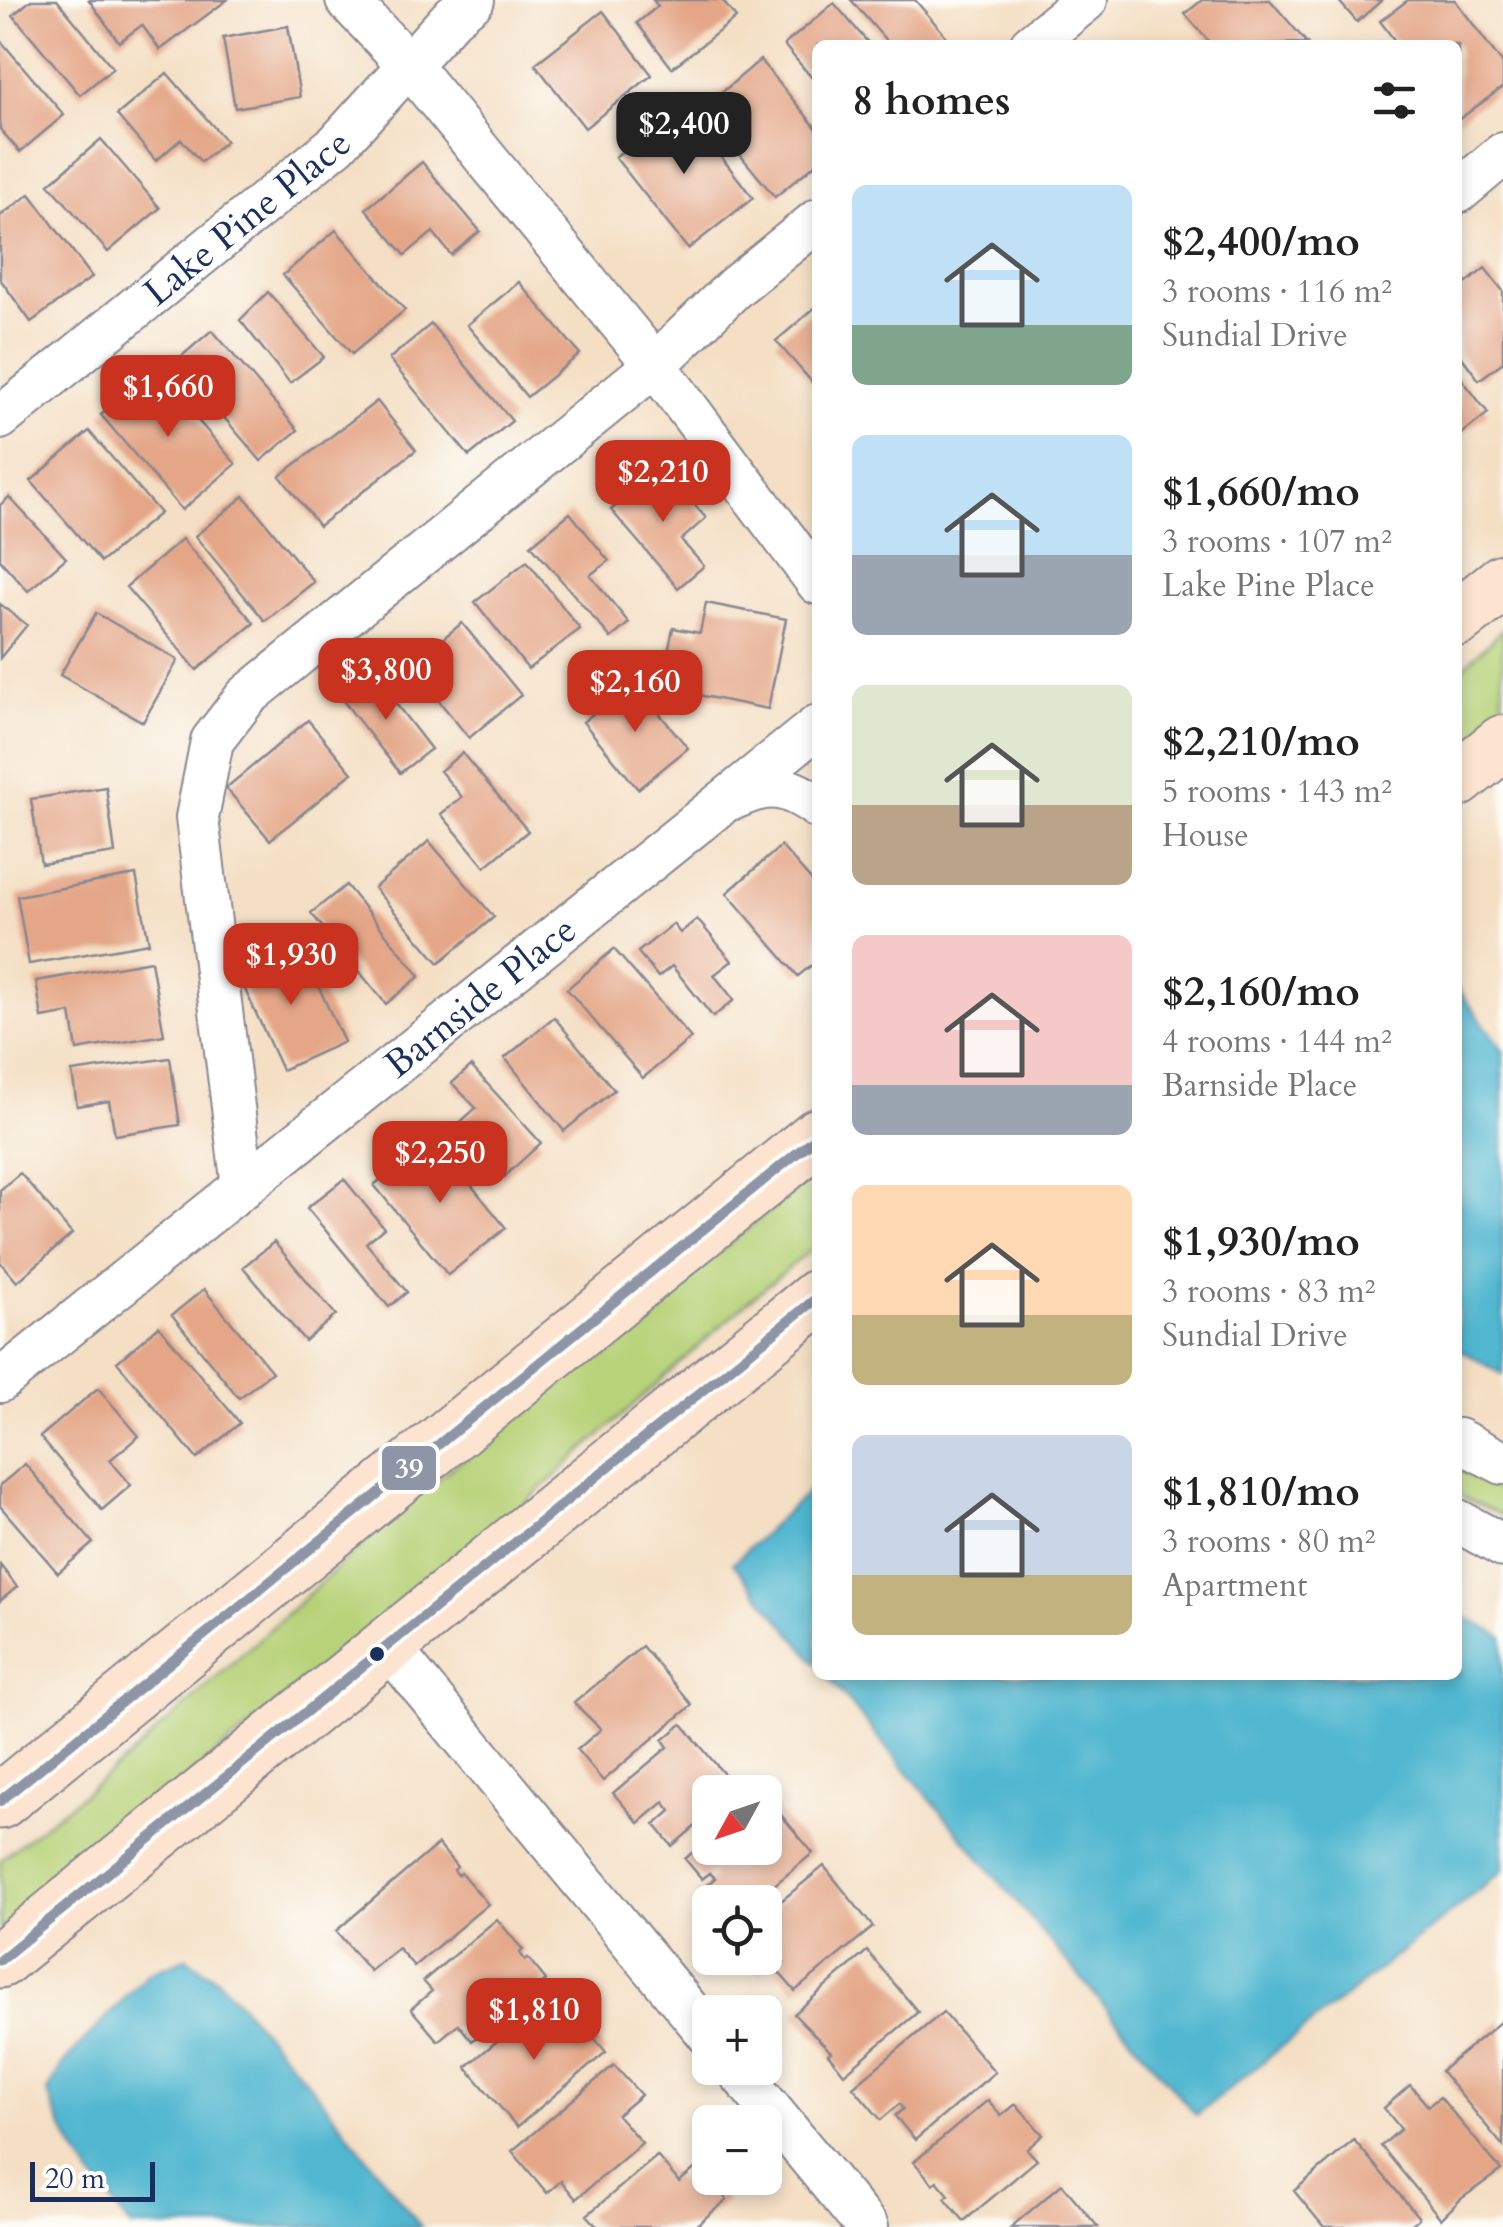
<!DOCTYPE html>
<meta charset="utf-8">
<style>
body{margin:0;font-family:Cardo,serif;background:#f6f6f6;color:#222;height:100vh;display:flex;flex-direction:column;font-size:38px;white-space:nowrap}
*{box-sizing:border-box;margin:0}
p{font-size:32px;color:#767676}
.icon{flex:none;width:55px;height:55px;fill:none;stroke:currentColor;stroke-width:2;stroke-linecap:round;stroke-linejoin:round}
.map{position:relative;flex:1;overflow:hidden}
.side{position:absolute;left:812px;top:40px;width:650px;height:1640px;display:flex;flex-direction:column;background:#fff;border-radius:15px;box-shadow:0 5px 15px #0003}
.side>*{flex:none}
.needle{width:65px;rotate:230deg}
.buttons{position:absolute;left:692px;top:1775px;display:grid;gap:20px}
.buttons a{display:grid;place-items:center;width:90px;height:90px;border-radius:15px;background:#fff;box-shadow:0 5px 15px #0003;font-size:50px}
.scale{position:absolute;left:30px;bottom:25px;width:125px;box-sizing:border-box;padding-left:10px;border:5px solid #1b2f5e;border-top:0;font-size:28px;line-height:35px;white-space:nowrap;color:#1b2f5e;-webkit-text-stroke:8px #fdfcf7;paint-order:stroke}
.price{position:absolute;translate:-50% -85px;padding:0 22px;border-radius:20px;background:#c8321e;color:#fff;font-size:32px;line-height:65px;filter:drop-shadow(0 2px 5px #0008)}
.price::after{content:'';position:absolute;left:50%;top:60px;width:30px;height:22px;margin-left:-15px;background:inherit;clip-path:polygon(0 0,100% 0,50% 100%)}
.price.selected{background:#222;color:#fff}
ul{padding:0;list-style:none}
li{display:flex;align-items:center;gap:30px;height:250px;padding:0 40px}
li span{display:grid;place-items:center;flex:none;width:280px;height:200px;border-radius:15px;color:#555}
li>.icon{margin-inline-start:auto}
span .icon{width:120px;height:120px;fill:#fffc;stroke-width:1}
li b{font-size:42px}
h2{display:flex;justify-content:space-between;align-items:center;height:120px;padding:0 40px;font-size:42px}
.map>svg:first-child{display:block}
.green{fill:#b7d278;stroke:#69806b;stroke-width:2.5}
.water{fill:#51b7d0;stroke:#367397;stroke-width:2.5}
.building{fill:#e4a687}
.lines{fill:none;stroke-linecap:round;stroke-linejoin:round}
.street-casing{stroke:#888791;stroke-width:46}
.secondary-casing{stroke:#888791;stroke-width:59}
.street{stroke:#fff;stroke-width:42}
.secondary{stroke:#fde4d1;stroke-width:55}
.bus-1-casing{stroke:#fdfcf7;stroke-width:18}
.bus-1{stroke:#8e95a6;stroke-width:10}
.bus-dot{fill:#1b2f5e;stroke:#fdfcf7;stroke-width:4}
.labels{text-anchor:middle;stroke-width:8;stroke-linejoin:round;paint-order:stroke}
.street-label{font-size:38px;fill:#1b2f5e;stroke:#fdfcf7}
.line-badge{stroke:#fdfcf7;stroke-width:4}
.badge-label{font-size:28px;text-anchor:middle;font-weight:bold;fill:#fff}
</style>
<div class="map">
<svg width="1503" height="2227" viewBox="0 0 1503 2227">
<rect width="100%" height="100%" fill="#fdfcf7"/>
<filter id="ink" filterUnits="userSpaceOnUse"><feTurbulence type="fractalNoise" baseFrequency=".01" numOctaves="2"/><feDisplacementMap in="SourceGraphic" scale="20" xChannelSelector="R" yChannelSelector="G"/><feConvolveMatrix kernelMatrix="1 2 1 2 8 2 1 2 1" color-interpolation-filters="sRGB"/></filter>
<filter id="wash" filterUnits="userSpaceOnUse"><feTurbulence type="fractalNoise" baseFrequency=".0048" numOctaves="4" result="noise"/><feDisplacementMap in="SourceGraphic" scale="40" xChannelSelector="R" yChannelSelector="G"/><feGaussianBlur stdDeviation="2.25" result="paint"/><feColorMatrix in="noise" values="0 0 0 0 0 0 0 0 0 0 0 0 0 0 0 0 0 1.4 0 .05"/><feComposite in="paint" operator="in"/></filter>
<g filter="url(#wash)">
<rect width="100%" height="100%" fill="#f4dfc4"/>
<path class="green" d="M 1503,629 L 1503,714 L 1458,752 L 1458,672 Z
M 817,1173 L 817,1245 L 747,1302 L 523,1505 L 0,1930 L 0,1860 L 126,1760 L 406,1505 Z
M 1458,1469 L 1503,1493 L 1503,1516 L 1458,1495 Z"/>
<path class="water" d="M 1458,989 L 1503,1050 L 1503,1375 L 1458,1348 Z
M 817,1483 L 817,1664 L 733,1563 Z
M 1458,1613 L 1503,1637 L 1503,1871 L 1196,2115 L 826,1675 L 1458,1675 Z
M 186,1958 L 219,1980 L 316,2092 L 421,2227 L 132,2227 C 97,2185 65,2144 48,2092 L 62,2065 L 148,1973 Z"/>
<g id="blocks">
<path class="building" d="M 31,0 L 57,0 L 113,68 L 80,95 L 13,15 Z
M 89,0 L 227,0 L 160,50 L 142,25 L 119,42 Z
M 653,0 L 722,0 L 736,18 L 672,68 L 637,23 L 658,6 Z
M 851,0 L 915,0 L 946,36 L 935,45 L 890,45 Z
M 1202,0 L 1270,0 L 1307,43 L 1212,45 L 1185,14 Z
M 1338,0 L 1382,0 L 1357,22 Z
M 1408,0 L 1455,0 L 1503,64 L 1503,87 L 1458,120 L 1458,45 L 1398,45 L 1380,21 Z
M 834,3 L 870,45 L 818,45 L 818,85 L 784,45 Z
M 603,11 L 652,75 L 585,128 L 535,64 Z
M 288,26 L 300,97 L 235,108 L 223,38 Z
M 0,40 L 64,115 L 20,152 L 0,129 Z
M 760,60 L 818,130 L 818,162 L 775,197 L 702,109 Z
M 167,73 L 226,141 L 201,162 L 181,139 L 156,161 L 117,115 Z
M 681,105 L 753,198 L 688,249 L 615,157 Z
M 101,139 L 160,208 L 108,252 L 49,184 Z
M 422,162 L 480,231 L 451,255 L 433,232 L 405,255 L 366,209 Z
M 30,194 L 92,277 L 31,322 L 0,279 L 0,216 Z
M 336,230 L 405,310 L 352,354 L 283,275 Z
M 1485,268 L 1503,291 L 1503,362 L 1479,380 L 1458,352 L 1458,290 Z
M 519,282 L 580,354 L 527,397 L 467,325 Z
M 268,292 L 324,357 L 290,383 L 240,320 Z
M 818,305 L 818,389 L 776,341 Z
M 431,324 L 512,421 L 469,456 L 389,359 Z
M 212,330 L 298,430 L 261,461 L 176,361 Z
M 154,370 L 236,464 L 182,510 L 101,415 Z
M 1458,374 L 1488,413 L 1458,437 Z
M 377,401 L 416,450 L 319,526 L 280,476 Z
M 89,431 L 160,513 L 101,562 L 31,481 Z
M 662,468 L 706,518 L 681,540 L 704,566 L 678,588 L 611,510 Z
M 244,496 L 314,582 L 265,621 L 195,536 Z
M 9,497 L 66,558 L 28,591 L 0,560 L 0,505 Z
M 570,513 L 609,561 L 590,575 L 629,623 L 611,638 L 531,545 Z
M 182,539 L 254,623 L 197,670 L 126,587 Z
M 527,561 L 580,629 L 528,669 L 475,602 Z
M 706,603 L 786,619 L 768,709 L 688,693 L 694,664 L 667,658 L 673,628 L 700,633 Z
M 0,604 L 27,625 L 0,658 Z
M 96,613 L 178,660 L 143,722 L 60,675 Z
M 462,623 L 521,695 L 469,738 L 410,665 Z
M 372,673 L 431,749 L 400,773 L 341,698 Z
M 632,681 L 688,748 L 638,789 L 583,722 Z
M 308,720 L 352,773 L 270,840 L 226,788 Z
M 462,753 L 528,831 L 485,867 L 441,814 L 462,797 L 440,771 Z
M 106,787 L 115,853 L 41,864 L 31,799 Z
M 429,841 L 494,917 L 439,963 L 374,888 Z
M 781,846 L 818,888 L 818,960 L 798,976 L 727,893 Z
M 136,875 L 149,943 L 29,964 L 17,896 Z
M 346,885 L 420,976 L 386,1004 L 311,913 Z
M 697,919 L 732,961 L 714,975 L 734,1000 L 713,1017 L 672,966 L 658,977 L 638,952 L 673,924 L 680,933 Z
M 300,946 L 344,1042 L 282,1070 L 238,974 Z
M 614,949 L 691,1038 L 643,1078 L 567,989 Z
M 151,961 L 164,1035 L 77,1050 L 71,1013 L 42,1018 L 36,981 Z
M 554,1017 L 614,1090 L 564,1131 L 505,1058 Z
M 170,1058 L 180,1125 L 115,1135 L 109,1101 L 77,1106 L 72,1072 Z
M 471,1066 L 541,1143 L 504,1177 L 457,1125 L 476,1108 L 452,1083 Z
M 432,1137 L 506,1228 L 448,1275 L 374,1185 Z
M 20,1173 L 72,1234 L 17,1282 L 0,1262 L 0,1190 Z
M 344,1179 L 384,1228 L 366,1243 L 407,1292 L 389,1307 L 307,1208 Z
M 274,1242 L 336,1315 L 305,1341 L 243,1267 Z
M 204,1289 L 272,1372 L 239,1398 L 172,1315 Z
M 159,1326 L 240,1423 L 197,1459 L 117,1362 Z
M 98,1388 L 139,1436 L 110,1460 L 131,1485 L 102,1510 L 40,1437 Z
M 25,1464 L 93,1543 L 58,1573 L 0,1506 L 0,1485 Z
M 0,1565 L 17,1587 L 0,1601 Z
M 642,1646 L 692,1705 L 603,1781 L 577,1750 L 601,1729 L 574,1703 Z
M 682,1724 L 739,1792 L 710,1792 L 710,1814 L 672,1846 L 655,1825 L 671,1811 L 664,1802 L 639,1823 L 613,1793 L 668,1747 L 663,1740 Z
M 765,1796 L 813,1853 L 754,1902 L 710,1902 L 710,1911 L 696,1894 L 715,1878 L 710,1873 L 702,1879 L 685,1859 L 710,1837 L 710,1848 L 765,1848 Z
M 438,1844 L 457,1867 L 454,1870 L 458,1875 L 461,1873 L 488,1904 L 414,1966 L 398,1948 L 370,1971 L 336,1931 Z
M 824,1866 L 873,1927 L 795,1991 L 776,1969 L 784,1963 L 779,1956 L 760,1972 L 748,1958 L 765,1958 L 765,1914 Z
M 497,1919 L 523,1950 L 520,1953 L 525,1960 L 528,1958 L 546,1980 L 472,2041 L 458,2024 L 438,2041 L 411,2009 L 432,1991 L 423,1981 Z
M 867,1951 L 918,2012 L 844,2074 L 828,2054 L 831,2052 L 794,2014 Z
M 545,2001 L 563,2022 L 554,2029 L 561,2036 L 579,2020 L 606,2052 L 517,2127 L 466,2067 Z
M 943,2012 L 995,2072 L 915,2140 L 895,2116 L 903,2109 L 899,2104 L 881,2120 L 853,2087 Z
M 1501,2021 L 1503,2024 L 1503,2146 L 1441,2071 Z
M 614,2065 L 641,2095 L 617,2115 L 642,2143 L 576,2199 L 561,2181 L 547,2193 L 512,2151 Z
M 1410,2085 L 1428,2106 L 1440,2097 L 1501,2170 L 1461,2199 L 1441,2219 L 1381,2146 L 1401,2129 L 1384,2108 Z
M 988,2100 L 1001,2116 L 1016,2104 L 1043,2135 L 1027,2149 L 1037,2160 L 964,2221 L 945,2198 L 949,2195 L 937,2181 L 933,2184 L 914,2162 Z
M 1354,2140 L 1419,2218 L 1409,2227 L 1324,2227 L 1294,2191 Z
M 657,2156 L 679,2182 L 698,2166 L 727,2200 L 694,2227 L 598,2227 L 587,2215 Z
M 1062,2184 L 1098,2227 L 1011,2227 Z"/>
</g>
</g>
<g filter="url(#ink)">
<use href="#blocks" fill-opacity="0" stroke="#888791" stroke-width="2.5"/>
<g class="lines">
<g class="street-casing">
<g id="street">
<path d="M 347,0 L 410,66 L 655,365 L 818,583"/>
<path d="M 1031,45 L 1086,0"/>
<path d="M 1458,192 L 1503,154"/>
<path id="s1" d="M 0,418 L 337,144 L 453,16 L 473,0"/>
<path d="M 734,798 C 769,782 786,784 818,807"/>
<path d="M 243,1187 L 197,818 L 212,741 L 246,697 L 655,365 L 735,287 L 818,220"/>
<path id="s2" d="M 0,1381 L 818,726"/>
<path d="M 1458,1440 L 1503,1463"/>
<path d="M 1458,1521 L 1503,1546"/>
<path d="M 388,1646 L 710,2036"/>
<path d="M 736,2068 L 867,2227"/>
</g>
</g>
<g class="secondary-casing">
<path id="secondary" d="M 1458,618 L 1503,582
M 1458,779 L 1503,743
M 0,1801 L 818,1136
M 0,1960 L 818,1297"/>
</g>
<use href="#street" class="street"/>
<use href="#secondary" class="secondary"/>
<g class="bus-1-casing">
<path id="bus-1" d="M 0,1801 L 818,1136
M 0,1960 L 818,1297"/>
</g>
<use href="#bus-1" class="bus-1"/>
</g>
</g>
<circle class="bus-dot" cx="377" cy="1654" r="9"/>
<g class="labels">
<g class="street-label">
<text dy="13" stroke="none"><textPath href="#s1" startOffset="318">Lake Pine Place</textPath></text>
<text dy="13" stroke="none"><textPath href="#s2" startOffset="615">Barnside Place</textPath></text>
</g>
</g>
<rect class="line-badge" x="380" y="1444" width="58" height="48" rx="10" fill="#8e95a6"/>
<g class="badge-label">
<text x="409" y="1478">39</text>
</g>
</svg>
<div class="buttons">
<a><svg class="needle" viewBox="-14 -14 28 28"><path d="M0-13l5 13h-10z" fill="#e53935"/><path d="M0 13l5-13h-10z" fill="#767676"/></svg></a>
<a><svg class="icon" aria-label="locate" viewBox="0 0 24 24"><circle cx="12" cy="12" r="6"/><path d="M12 2v4M12 18v4M2 12h4M18 12h4"/></svg></a>
<a>+</a>
<a>−</a>
</div>
<div class="scale">20 m</div>
<b class="price selected" style="left:684px;top:177px">$2,400</b>
<b class="price" style="left:168px;top:440px">$1,660</b>
<b class="price" style="left:663px;top:525px">$2,210</b>
<b class="price" style="left:386px;top:723px">$3,800</b>
<b class="price" style="left:635px;top:735px">$2,160</b>
<b class="price" style="left:291px;top:1008px">$1,930</b>
<b class="price" style="left:440px;top:1206px">$2,250</b>
<b class="price" style="left:534px;top:2063px">$1,810</b>
<section class="side">
<h2>8 homes<svg class="icon" aria-label="filters" viewBox="0 0 24 24"><path d="M4 7h16M4 17h16"/><circle cx="9" cy="7" r="2"/><circle cx="15" cy="17" r="2"/></svg></h2>
<ul>
<li><span style="background:linear-gradient(#bfe0f5 70%,#7fa58c 0)"><svg class="icon" aria-label="home" viewBox="0 0 24 24"><path d="M3 11l9-7 9 7M6 9v11h12V9"/></svg></span><div><b>$2,400/mo</b><p>3 rooms · 116 m²</p><p>Sundial Drive</p></div></li>
<li><span style="background:linear-gradient(#bfe0f5 60%,#9aa5b1 0)"><svg class="icon" aria-label="home" viewBox="0 0 24 24"><path d="M3 11l9-7 9 7M6 9v11h12V9"/></svg></span><div><b>$1,660/mo</b><p>3 rooms · 107 m²</p><p>Lake Pine Place</p></div></li>
<li><span style="background:linear-gradient(#dfe7d0 60%,#b9a48a 0)"><svg class="icon" aria-label="home" viewBox="0 0 24 24"><path d="M3 11l9-7 9 7M6 9v11h12V9"/></svg></span><div><b>$2,210/mo</b><p>5 rooms · 143 m²</p><p>House</p></div></li>
<li><span style="background:linear-gradient(#f6c9c9 75%,#9aa5b1 0)"><svg class="icon" aria-label="home" viewBox="0 0 24 24"><path d="M3 11l9-7 9 7M6 9v11h12V9"/></svg></span><div><b>$2,160/mo</b><p>4 rooms · 144 m²</p><p>Barnside Place</p></div></li>
<li><span style="background:linear-gradient(#ffd9b3 65%,#c2b280 0)"><svg class="icon" aria-label="home" viewBox="0 0 24 24"><path d="M3 11l9-7 9 7M6 9v11h12V9"/></svg></span><div><b>$1,930/mo</b><p>3 rooms · 83 m²</p><p>Sundial Drive</p></div></li>
<li><span style="background:linear-gradient(#c9d6e8 70%,#c2b280 0)"><svg class="icon" aria-label="home" viewBox="0 0 24 24"><path d="M3 11l9-7 9 7M6 9v11h12V9"/></svg></span><div><b>$1,810/mo</b><p>3 rooms · 80 m²</p><p>Apartment</p></div></li>
</ul>
</section>
</div>
